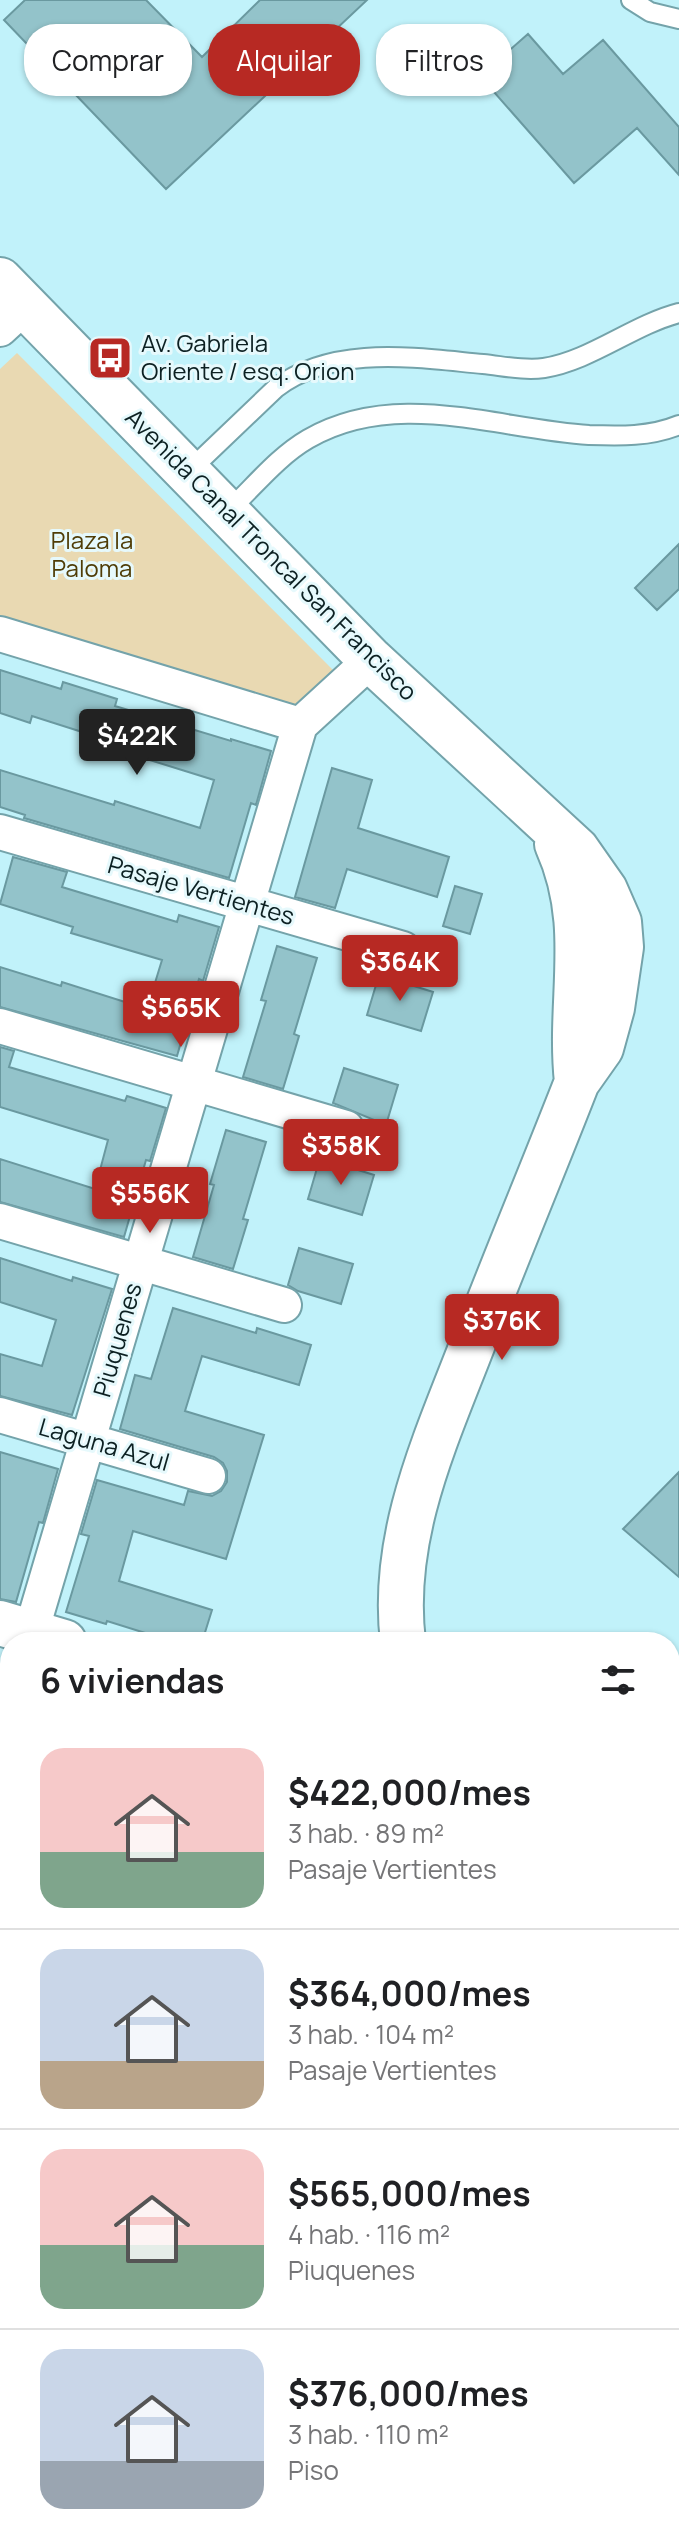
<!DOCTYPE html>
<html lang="es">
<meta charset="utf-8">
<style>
body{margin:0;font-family:Manrope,sans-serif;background:#f2f2f2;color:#202124;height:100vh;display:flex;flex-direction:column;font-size:30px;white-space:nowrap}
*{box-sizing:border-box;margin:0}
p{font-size:26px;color:#757577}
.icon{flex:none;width:44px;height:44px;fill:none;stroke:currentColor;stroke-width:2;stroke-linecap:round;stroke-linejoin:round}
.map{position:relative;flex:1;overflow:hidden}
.details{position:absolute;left:0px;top:1632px;width:680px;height:914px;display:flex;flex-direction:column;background:#fff;border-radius:32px 32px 0 0;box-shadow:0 2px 6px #0004}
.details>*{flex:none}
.top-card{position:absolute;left:24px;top:24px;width:632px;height:72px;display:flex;gap:16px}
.price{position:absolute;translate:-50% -68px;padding:0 18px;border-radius:8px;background:#b72923;color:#fff;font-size:26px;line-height:52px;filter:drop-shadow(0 2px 4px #0008)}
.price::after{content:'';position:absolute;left:50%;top:48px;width:24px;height:18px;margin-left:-12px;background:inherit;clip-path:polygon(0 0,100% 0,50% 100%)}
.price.on{background:#222;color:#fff}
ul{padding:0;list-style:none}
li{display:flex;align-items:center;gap:24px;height:200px;padding:0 40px}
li+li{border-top:2px solid #e0e0e0}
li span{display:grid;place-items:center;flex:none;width:224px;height:160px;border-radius:24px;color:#555}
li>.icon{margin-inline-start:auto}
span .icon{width:96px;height:96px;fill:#fffc;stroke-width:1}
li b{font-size:34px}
h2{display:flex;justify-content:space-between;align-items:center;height:96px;padding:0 40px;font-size:34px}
.chip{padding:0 28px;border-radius:32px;background:#fff;box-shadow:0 2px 6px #0004;font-size:28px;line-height:72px}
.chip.on{background:#b72923;color:#fff}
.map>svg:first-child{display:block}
.green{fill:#e9d9b2}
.building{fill:#93c3ca;stroke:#6a99a0;stroke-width:2}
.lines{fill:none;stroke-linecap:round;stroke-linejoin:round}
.lane-casing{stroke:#74a3aa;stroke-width:22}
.street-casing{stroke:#74a3aa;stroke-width:38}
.secondary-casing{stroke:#74a3aa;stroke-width:48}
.lane{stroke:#fff;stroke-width:18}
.street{stroke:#fff;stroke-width:34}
.secondary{stroke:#fff;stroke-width:44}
.labels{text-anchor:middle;stroke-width:6;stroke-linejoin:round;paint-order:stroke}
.poi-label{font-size:24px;fill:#0c2022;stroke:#e6f9fc;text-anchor:start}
.park-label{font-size:24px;fill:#4f3c06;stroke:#e6f9fc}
.street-label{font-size:24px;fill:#0c2022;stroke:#e6f9fc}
</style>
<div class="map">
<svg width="679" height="2545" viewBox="0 0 679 2545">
<rect width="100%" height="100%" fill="#c1f2fa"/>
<path class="green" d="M 17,353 L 338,675 L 298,715 L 0,619 L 0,369 Z"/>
<path class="building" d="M 25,0 L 146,0 L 202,57 L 260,0 L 367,0 L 166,189 L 4,20 Z
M 528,34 L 563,74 L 603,40 L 679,127 L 679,175 L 637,128 L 574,183 L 480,76 Z
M 679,544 L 679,589 L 657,610 L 635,588 Z
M 0,670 L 61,689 L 63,682 L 117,699 L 115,706 L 231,741 L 231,739 L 271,751 L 256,805 L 251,803 L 229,878 L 24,818 L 25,815 L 0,807 L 0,770 L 114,805 L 115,801 L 200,828 L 214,780 L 124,752 L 126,746 L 32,716 L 30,723 L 0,713 Z
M 332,768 L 372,780 L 358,828 L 449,857 L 437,897 L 347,869 L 335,908 L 295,897 Z
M 13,857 L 67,872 L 62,887 L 177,922 L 179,915 L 219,927 L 203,981 L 199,979 L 177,1056 L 0,1007 L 0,967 L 61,986 L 62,982 L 147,1009 L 162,960 L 71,933 L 73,927 L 0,904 Z
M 455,886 L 482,894 L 470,934 L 443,926 Z
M 277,946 L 317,958 L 294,1034 L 299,1036 L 283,1089 L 243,1077 L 266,1001 L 261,1000 Z
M 379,975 L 433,992 L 421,1031 L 367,1015 Z
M 0,1047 L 14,1051 L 9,1067 L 125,1101 L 127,1096 L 166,1108 L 150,1161 L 146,1160 L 124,1237 L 0,1202 L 0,1159 L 95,1189 L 108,1140 L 0,1107 Z
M 344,1068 L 398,1085 L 386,1125 L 333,1103 Z
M 226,1130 L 266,1142 L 243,1219 L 248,1220 L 233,1269 L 193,1257 L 214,1185 L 210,1184 Z
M 320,1158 L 374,1175 L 362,1215 L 308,1199 Z
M 299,1248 L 353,1264 L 341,1304 L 298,1291 L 288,1285 Z
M 0,1258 L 72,1281 L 73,1277 L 112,1289 L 72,1415 L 0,1396 L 0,1354 L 42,1366 L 56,1320 L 0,1302 Z
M 173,1308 L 256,1333 L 257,1328 L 311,1345 L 299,1385 L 202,1356 L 185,1411 L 264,1435 L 226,1559 L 133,1531 L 119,1581 L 212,1610 L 202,1642 L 174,1642 L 107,1621 L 106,1624 L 66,1612 L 89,1536 L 81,1534 L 97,1480 L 184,1505 L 188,1491 L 212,1496 L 221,1491 L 227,1482 L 227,1471 L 223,1463 L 214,1457 L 120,1429 L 135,1375 L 151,1379 Z
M 0,1452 L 58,1469 L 43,1523 L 39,1522 L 16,1602 L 0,1599 Z
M 679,1472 L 679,1577 L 623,1529 Z"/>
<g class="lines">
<g class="lane-casing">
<path id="lane" d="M 631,0 L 650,12 L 679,19
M 188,472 L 276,388 C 334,344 416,358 483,364 C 503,366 524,371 544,368 C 590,361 633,325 679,313
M 227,512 C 253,488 277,457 308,439 C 396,388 496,429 589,435 C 620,436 650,437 679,425"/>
</g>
<g class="street-casing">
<path id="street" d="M 0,329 L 25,306
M 0,634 L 300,725
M 300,725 L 371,660
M 0,832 L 403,949
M 0,1026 L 346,1128
M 0,1221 L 284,1305
M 0,1415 L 208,1476
M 31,1632 L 300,725
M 0,1899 L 10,1905
M 0,1987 L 10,1959
M 670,2180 L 679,2183
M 670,2307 L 679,2284
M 0,2496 L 10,2470
M 166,2545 L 169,2536
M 365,2545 L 368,2536
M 579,2545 L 583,2536"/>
</g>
<g class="secondary-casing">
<path id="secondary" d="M 0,280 L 371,660 L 577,850 L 605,890 L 619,922 L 621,947 L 612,1008 L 601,1048 L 577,1082 C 543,1169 507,1255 473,1343 C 436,1439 390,1536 403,1642
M 557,844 C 594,926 568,998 577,1082
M 0,1623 L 64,1642
M 670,1942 L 679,1945"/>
</g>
<use href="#lane" class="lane"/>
<use href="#street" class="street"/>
<use href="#secondary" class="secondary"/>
</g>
<defs>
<g id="bus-square" transform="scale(2.3)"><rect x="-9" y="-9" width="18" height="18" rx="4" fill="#b72923" stroke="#e6f9fc"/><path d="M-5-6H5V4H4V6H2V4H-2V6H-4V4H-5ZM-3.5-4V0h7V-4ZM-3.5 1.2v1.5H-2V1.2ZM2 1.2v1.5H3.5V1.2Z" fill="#fff"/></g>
</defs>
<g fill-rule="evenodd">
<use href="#bus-square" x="110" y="358"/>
</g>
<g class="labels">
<g class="poi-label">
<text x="141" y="352">Av. Gabriela<tspan x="141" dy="28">Oriente / esq. Orion</tspan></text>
</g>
<g class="park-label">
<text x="92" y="549">Plaza la<tspan x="92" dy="28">Paloma</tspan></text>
</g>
<g class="street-label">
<text transform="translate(271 555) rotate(45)" y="8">Avenida Canal Troncal San Francisco</text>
<text transform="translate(201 891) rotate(16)" y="8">Pasaje Vertientes</text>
<text transform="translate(118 1340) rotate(-74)" y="8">Piuquenes</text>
<text transform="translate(104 1445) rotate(16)" y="8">Laguna Azul</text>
</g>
</g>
</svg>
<b class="price on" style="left:137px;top:777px">$422K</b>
<b class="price" style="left:400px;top:1003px">$364K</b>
<b class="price" style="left:181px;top:1049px">$565K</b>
<b class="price" style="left:341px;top:1187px">$358K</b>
<b class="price" style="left:150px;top:1235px">$556K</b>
<b class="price" style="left:502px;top:1362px">$376K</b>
<div class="top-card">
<a class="chip">Comprar</a>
<a class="chip on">Alquilar</a>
<a class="chip">Filtros</a>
</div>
<section class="details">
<h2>6 viviendas<svg class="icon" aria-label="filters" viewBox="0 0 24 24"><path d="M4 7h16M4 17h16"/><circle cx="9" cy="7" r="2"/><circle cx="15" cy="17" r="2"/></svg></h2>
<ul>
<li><span style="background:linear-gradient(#f6c9c9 65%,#7fa58c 0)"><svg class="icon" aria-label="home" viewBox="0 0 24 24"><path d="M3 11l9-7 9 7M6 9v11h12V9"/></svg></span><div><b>$422,000/mes</b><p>3 hab. · 89 m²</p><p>Pasaje Vertientes</p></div></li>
<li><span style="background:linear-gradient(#c9d6e8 70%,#b9a48a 0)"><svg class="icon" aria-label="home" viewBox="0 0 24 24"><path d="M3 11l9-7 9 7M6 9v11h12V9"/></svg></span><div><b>$364,000/mes</b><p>3 hab. · 104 m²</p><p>Pasaje Vertientes</p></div></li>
<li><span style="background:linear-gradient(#f6c9c9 60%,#7fa58c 0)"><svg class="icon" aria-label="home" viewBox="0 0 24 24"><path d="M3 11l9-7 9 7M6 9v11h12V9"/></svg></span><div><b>$565,000/mes</b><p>4 hab. · 116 m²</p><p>Piuquenes</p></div></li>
<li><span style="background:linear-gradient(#c9d6e8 70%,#9aa5b1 0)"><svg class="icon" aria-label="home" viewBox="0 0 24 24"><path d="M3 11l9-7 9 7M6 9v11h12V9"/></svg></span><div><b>$376,000/mes</b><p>3 hab. · 110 m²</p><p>Piso</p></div></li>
</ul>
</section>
</div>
